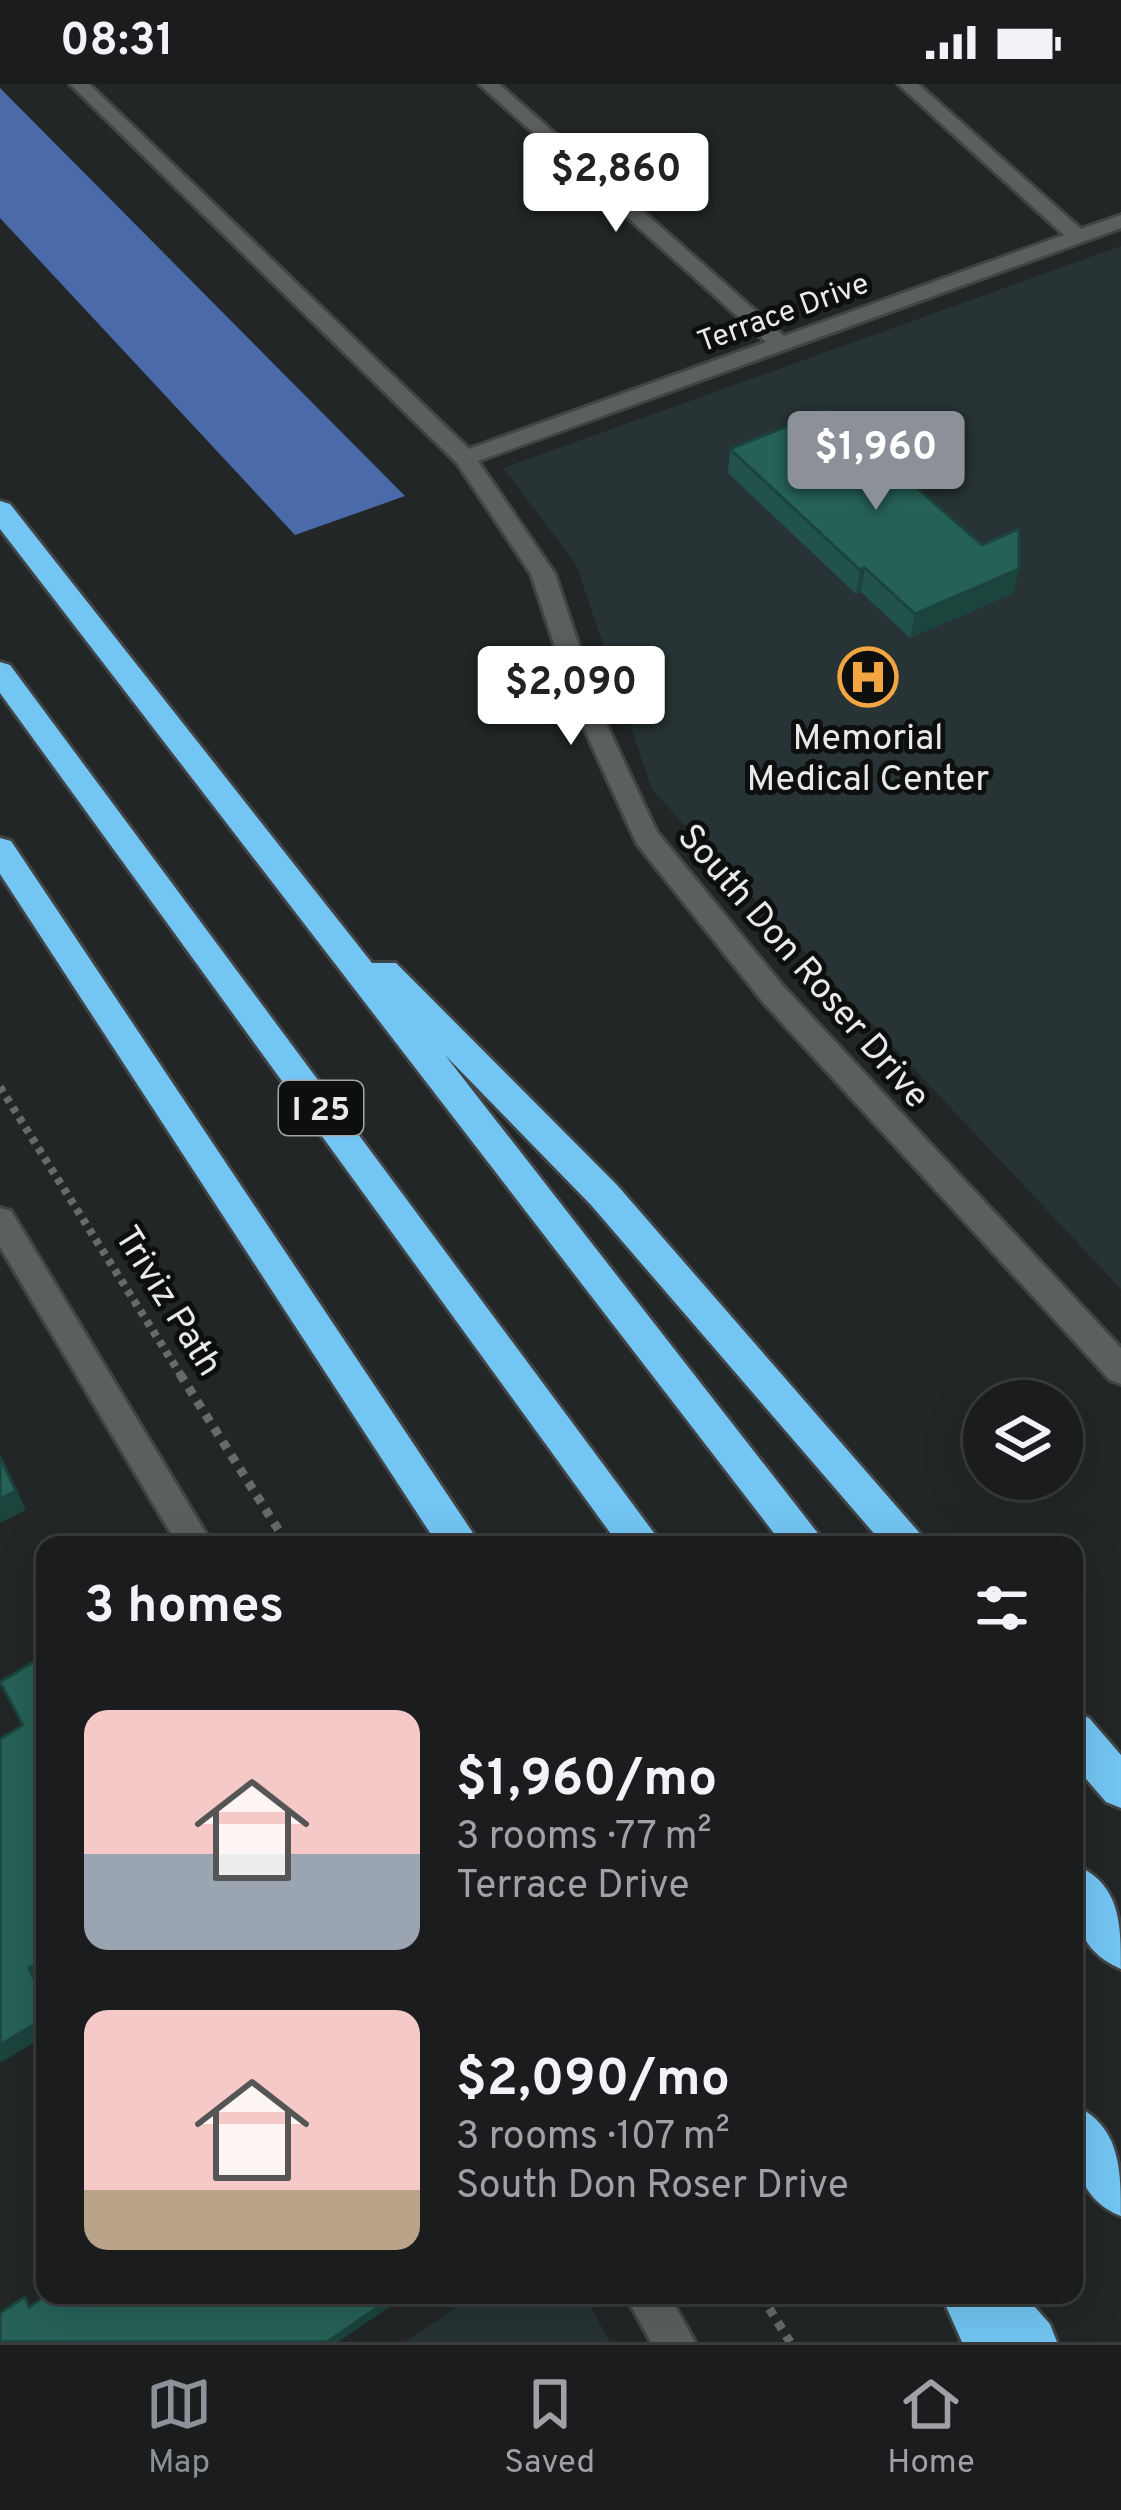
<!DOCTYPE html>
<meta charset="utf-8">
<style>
body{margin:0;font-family:Overpass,sans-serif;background:#232526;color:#f1f3f6;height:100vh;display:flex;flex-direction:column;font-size:45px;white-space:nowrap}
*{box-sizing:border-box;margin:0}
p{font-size:39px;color:#9fa1a4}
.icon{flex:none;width:66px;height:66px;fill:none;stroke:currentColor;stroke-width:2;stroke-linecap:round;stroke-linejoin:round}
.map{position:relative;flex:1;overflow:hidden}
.sheet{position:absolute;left:36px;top:1452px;width:1047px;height:768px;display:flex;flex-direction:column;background:#1a1c1d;border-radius:24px;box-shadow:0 12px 48px #0002,0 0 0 3px #383a3b}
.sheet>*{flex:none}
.tools{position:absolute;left:963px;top:1296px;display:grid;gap:24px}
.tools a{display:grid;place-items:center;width:120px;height:120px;border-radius:50%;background:#1a1c1d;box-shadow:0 12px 48px #0002,0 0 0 3px #383a3b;font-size:60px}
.price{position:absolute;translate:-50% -102px;padding:0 27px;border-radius:12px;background:#fff;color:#222;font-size:39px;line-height:78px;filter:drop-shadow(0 3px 6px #0008)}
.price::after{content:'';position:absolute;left:50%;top:72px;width:36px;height:27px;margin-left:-18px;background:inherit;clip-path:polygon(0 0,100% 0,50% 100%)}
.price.current{background:#8c9099;color:#fff}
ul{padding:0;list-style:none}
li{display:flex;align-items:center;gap:36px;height:300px;padding:0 48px}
li span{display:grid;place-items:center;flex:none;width:336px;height:240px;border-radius:24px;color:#555}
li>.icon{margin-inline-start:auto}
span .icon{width:144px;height:144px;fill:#fffc;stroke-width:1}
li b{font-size:51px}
h2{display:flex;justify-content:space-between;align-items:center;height:144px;padding:0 48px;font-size:51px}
.status{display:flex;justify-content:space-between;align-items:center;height:84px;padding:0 60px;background:#1a1c1d;direction:ltr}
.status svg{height:33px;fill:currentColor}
.tab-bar{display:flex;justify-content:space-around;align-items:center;height:168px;border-top:3px solid #383a3b;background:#1a1c1d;font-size:33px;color:#9fa1a4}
.tab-bar a{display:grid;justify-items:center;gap:6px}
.tab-bar .current{color:#8c9099}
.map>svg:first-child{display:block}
.built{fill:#273334}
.water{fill:#4a6aa9}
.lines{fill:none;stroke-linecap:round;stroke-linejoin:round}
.minor-casing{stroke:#414344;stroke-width:6}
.highway-casing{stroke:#414344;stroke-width:6}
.path-far1{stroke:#676a6b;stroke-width:8;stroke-dasharray:6 6;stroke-linecap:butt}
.path{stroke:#676a6b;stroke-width:9;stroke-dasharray:8 8;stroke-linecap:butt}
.minor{fill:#5b5f60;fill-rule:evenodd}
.highway{fill:#73c5f3;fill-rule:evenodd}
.wall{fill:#21534b}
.shaded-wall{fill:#1b443d}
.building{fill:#266157;stroke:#1b443d;stroke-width:3}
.labels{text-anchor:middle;stroke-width:10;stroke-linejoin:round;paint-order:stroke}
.far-street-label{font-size:30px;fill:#e7e9ea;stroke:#0d0f0f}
.shield{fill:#0d0f0f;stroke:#a6a8a8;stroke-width:3}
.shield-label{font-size:33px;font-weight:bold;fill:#e7e9ea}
.poi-label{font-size:36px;fill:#e7e9ea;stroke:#0d0f0f}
.street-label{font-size:36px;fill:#e7e9ea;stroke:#0d0f0f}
</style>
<div class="status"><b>08:31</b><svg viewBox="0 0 49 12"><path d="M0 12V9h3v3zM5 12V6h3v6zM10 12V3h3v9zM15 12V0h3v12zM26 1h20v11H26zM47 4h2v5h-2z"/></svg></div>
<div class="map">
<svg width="1121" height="2258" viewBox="0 0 1121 2258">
<rect width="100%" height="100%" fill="#222627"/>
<path class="built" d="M 1121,162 L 1121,1205 L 652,706 L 576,480 L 503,384 Z
M 476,2211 L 584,2211 L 610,2258 L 404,2258 Z"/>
<path class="water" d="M 0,4 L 405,412 L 295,451 L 0,134 Z"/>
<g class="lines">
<g class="minor-casing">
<path id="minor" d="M 70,0 L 89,0 L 469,365 L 766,258 L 479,0 L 499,0 L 784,252 L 1064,151 L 898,0 L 918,0 L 1081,145 L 1121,131 L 1121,144 L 478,377 L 555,490 L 601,629 L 657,748 L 783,902 L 1121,1264 L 1121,1300 L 1110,1296 L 763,918 L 637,760 L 577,629 L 531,490 L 457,379 Z
M 0,1124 L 11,1127 L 213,1461 L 178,1461 L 0,1163 Z
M 625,2211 L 669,2211 L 695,2258 L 651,2258 Z"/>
</g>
<g class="highway-casing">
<path id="highway" d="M 0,417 L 10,420 L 372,879 L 396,879 L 617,1101 L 930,1461 L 884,1461 L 591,1121 L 445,971 L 827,1461 L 783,1461 L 0,445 Z
M 0,578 L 10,581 L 663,1461 L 619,1461 L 0,609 Z
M 0,754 L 11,757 L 481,1461 L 438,1461 L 0,790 Z
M 1074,1628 L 1089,1634 L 1121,1671 L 1121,1724 L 1106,1718 L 1074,1681 Z
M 1074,1780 C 1121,1800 1121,1840 1121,1885 C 1072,1864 1074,1825 1074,1780 Z
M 1074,2021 C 1121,2042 1121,2087 1121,2132 C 1072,2112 1074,2067 1074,2021 Z
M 941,2211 L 1024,2211 L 1050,2240 L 1057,2258 L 962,2258 Z"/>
</g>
<path class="path-far1" d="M 0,1003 L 182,1293"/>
<path class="path" d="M 180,1290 L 288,1461
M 761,2211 L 790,2258"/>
<use href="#minor" class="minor"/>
<use href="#highway" class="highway"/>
</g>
<path class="wall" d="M 730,365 L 1014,509 L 910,554 L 861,508 L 856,510 L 728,389 Z"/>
<path class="shaded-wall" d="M 865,484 L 861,508 L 856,510 L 860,486 Z
M 1019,485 L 1014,509 L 910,554 L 915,530 Z
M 0,1370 L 26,1426 L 0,1439 Z
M 45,1875 L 45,1893 L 40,1896 L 45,1906 L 45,1921 L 29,1884 Z
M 45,1934 L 45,1952 L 0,1979 L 0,1961 Z
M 384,2211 L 391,2222 L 338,2258 L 327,2258 Z"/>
<path class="building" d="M 828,326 L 982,461 L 1019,445 L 1019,485 L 915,530 L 865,484 L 860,486 L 730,365 Z
M 0,1373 L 16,1407 L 0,1415 Z
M 45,1571 L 45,1875 L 29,1884 L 45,1921 L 45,1934 L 0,1961 L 0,1655 L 23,1641 L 0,1598 Z
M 47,2211 L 384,2211 L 387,2217 L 327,2258 L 0,2258 L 0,2229 L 25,2213 L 29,2223 Z"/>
<defs>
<g id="hospital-ring" transform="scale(3)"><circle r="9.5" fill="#0d0f0f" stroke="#f2a541" stroke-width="1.5"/><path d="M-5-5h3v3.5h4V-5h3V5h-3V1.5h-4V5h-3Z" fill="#f2a541"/></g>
</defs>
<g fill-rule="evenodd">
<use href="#hospital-ring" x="868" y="593"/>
</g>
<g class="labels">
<g class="far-street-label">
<text transform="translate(783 228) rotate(-20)" y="10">Terrace Drive</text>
</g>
<rect class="shield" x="279" y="997" width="84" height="54" rx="9"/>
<g class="shield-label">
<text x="321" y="1036">I 25</text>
</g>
<g class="poi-label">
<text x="868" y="665">Memorial<tspan x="868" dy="41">Medical Center</tspan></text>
</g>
<g class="street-label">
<text transform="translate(805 881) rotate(49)" y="13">South Don Roser Drive</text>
<text transform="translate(170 1216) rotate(58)" y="13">Triviz Path</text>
</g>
</g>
</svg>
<div class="tools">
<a><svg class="icon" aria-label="layers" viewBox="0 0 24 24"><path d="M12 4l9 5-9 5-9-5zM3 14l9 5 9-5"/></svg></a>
</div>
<b class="price" style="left:616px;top:151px">$2,860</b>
<b class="price current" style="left:876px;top:429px">$1,960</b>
<b class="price" style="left:571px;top:664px">$2,090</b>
<section class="sheet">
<h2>3 homes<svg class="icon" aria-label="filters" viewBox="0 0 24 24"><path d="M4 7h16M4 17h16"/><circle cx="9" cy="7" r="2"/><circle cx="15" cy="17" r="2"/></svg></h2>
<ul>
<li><span style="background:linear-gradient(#f6c9c9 60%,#9aa5b1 0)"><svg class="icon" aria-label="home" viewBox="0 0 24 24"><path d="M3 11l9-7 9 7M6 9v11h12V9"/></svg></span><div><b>$1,960/mo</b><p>3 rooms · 77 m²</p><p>Terrace Drive</p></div></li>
<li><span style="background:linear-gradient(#f6c9c9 75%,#b9a48a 0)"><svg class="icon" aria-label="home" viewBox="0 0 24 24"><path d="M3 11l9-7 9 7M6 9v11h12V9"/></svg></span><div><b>$2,090/mo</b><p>3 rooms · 107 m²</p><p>South Don Roser Drive</p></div></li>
</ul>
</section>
</div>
<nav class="tab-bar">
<a class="current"><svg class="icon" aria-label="map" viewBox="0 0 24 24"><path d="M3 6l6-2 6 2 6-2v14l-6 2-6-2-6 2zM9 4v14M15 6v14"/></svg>Map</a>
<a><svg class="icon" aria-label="saved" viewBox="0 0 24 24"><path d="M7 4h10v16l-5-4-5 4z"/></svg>Saved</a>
<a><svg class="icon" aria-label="home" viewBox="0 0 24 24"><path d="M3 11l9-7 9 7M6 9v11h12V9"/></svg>Home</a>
</nav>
